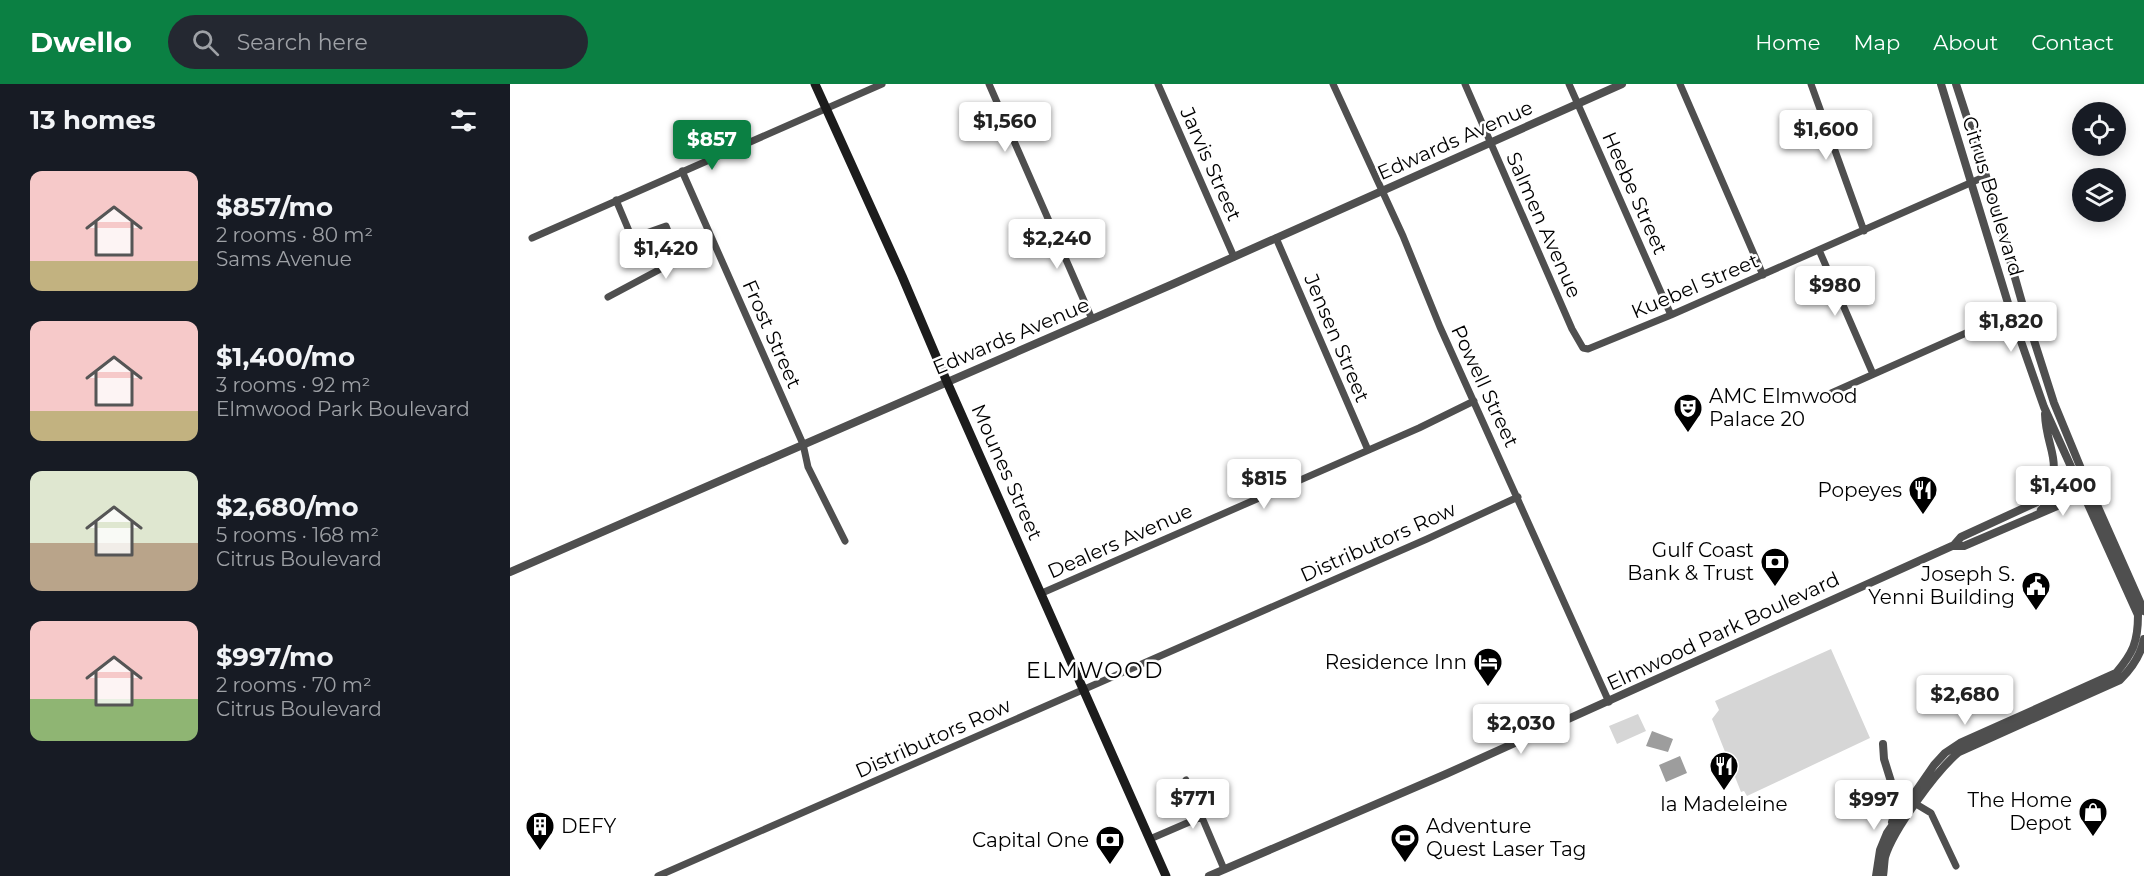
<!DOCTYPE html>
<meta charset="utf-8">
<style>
body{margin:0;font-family:Montserrat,sans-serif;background:#242831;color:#f1f3f6;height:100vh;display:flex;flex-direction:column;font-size:22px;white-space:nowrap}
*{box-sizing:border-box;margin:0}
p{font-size:20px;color:#9ea1a6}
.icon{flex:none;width:33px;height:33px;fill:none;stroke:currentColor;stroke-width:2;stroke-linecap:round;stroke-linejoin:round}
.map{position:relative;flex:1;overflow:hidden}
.panel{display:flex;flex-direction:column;background:#171b24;width:510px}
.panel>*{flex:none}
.buttons{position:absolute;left:1562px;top:18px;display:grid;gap:12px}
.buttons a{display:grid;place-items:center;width:54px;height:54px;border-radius:50%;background:#171b24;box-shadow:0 3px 15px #0003;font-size:30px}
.price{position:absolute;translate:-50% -51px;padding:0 14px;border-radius:6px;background:#fff;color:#222;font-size:20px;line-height:39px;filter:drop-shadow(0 2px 3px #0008)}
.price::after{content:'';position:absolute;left:50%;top:36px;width:18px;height:14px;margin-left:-9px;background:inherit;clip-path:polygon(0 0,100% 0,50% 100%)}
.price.selected{background:#0b8043;color:#fff}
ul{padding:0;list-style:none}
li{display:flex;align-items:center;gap:18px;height:150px;padding:0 30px}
li span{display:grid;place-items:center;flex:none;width:168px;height:120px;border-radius:12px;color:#555}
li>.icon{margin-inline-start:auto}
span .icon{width:72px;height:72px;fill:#fffc;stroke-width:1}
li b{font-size:26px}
h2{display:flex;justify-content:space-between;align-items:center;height:72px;padding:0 30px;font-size:26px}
header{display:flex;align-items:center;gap:36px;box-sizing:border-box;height:84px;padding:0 30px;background:#0b8043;color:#fff}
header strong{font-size:28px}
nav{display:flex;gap:33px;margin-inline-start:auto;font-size:21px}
.search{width:420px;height:54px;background:#242831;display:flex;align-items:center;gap:15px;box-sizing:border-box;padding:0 21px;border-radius:33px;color:#9ea1a6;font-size:22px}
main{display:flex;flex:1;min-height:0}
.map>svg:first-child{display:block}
.green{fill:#d6d6d6}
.water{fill:#9d9d9d}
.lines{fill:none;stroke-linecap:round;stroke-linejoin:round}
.minor{stroke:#4f4f4f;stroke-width:7}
.tertiary{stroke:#4f4f4f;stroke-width:8}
.secondary{stroke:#1c1c1c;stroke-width:9}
.labels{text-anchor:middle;stroke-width:5;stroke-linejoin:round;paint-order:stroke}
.street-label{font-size:20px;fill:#000;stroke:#fff}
.poi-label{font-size:20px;fill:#000;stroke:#fff;text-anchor:end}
.quarter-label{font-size:22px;letter-spacing:1.5px;fill:#000;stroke:#fff}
</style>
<header>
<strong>Dwello</strong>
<div class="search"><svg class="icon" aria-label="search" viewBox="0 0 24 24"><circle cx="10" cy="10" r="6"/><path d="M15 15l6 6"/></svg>Search here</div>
<nav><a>Home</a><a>Map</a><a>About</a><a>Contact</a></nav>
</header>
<main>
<section class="panel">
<h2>13 homes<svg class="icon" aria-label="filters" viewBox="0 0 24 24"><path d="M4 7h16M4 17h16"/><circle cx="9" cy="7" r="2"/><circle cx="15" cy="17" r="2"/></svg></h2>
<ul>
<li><span style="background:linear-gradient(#f6c9c9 75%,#c2b280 0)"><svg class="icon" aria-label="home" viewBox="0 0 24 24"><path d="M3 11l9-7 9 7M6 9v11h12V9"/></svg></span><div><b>$857/mo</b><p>2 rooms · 80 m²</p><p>Sams Avenue</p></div></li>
<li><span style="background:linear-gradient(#f6c9c9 75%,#c2b280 0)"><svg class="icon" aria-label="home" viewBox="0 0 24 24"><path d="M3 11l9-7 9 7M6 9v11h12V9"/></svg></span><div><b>$1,400/mo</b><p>3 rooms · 92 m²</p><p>Elmwood Park Boulevard</p></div></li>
<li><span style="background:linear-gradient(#dfe7d0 60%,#b9a48a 0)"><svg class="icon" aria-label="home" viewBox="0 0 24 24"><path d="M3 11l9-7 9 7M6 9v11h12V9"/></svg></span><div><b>$2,680/mo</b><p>5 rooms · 168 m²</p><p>Citrus Boulevard</p></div></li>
<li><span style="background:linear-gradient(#f6c9c9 65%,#8fb573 0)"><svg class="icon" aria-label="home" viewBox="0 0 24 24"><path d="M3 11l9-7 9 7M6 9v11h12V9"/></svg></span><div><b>$997/mo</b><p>2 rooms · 70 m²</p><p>Citrus Boulevard</p></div></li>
</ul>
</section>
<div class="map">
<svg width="1634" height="792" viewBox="0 0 1634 792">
<rect width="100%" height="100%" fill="#fff"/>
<path class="green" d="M 1321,565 L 1360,654 L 1237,712 L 1234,707 L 1231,708 L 1202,635 L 1209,626 L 1205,617 Z
M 1128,630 L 1136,647 L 1107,660 L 1099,642 Z"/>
<path class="water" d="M 1142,647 L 1163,655 L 1158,668 L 1136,662 Z
M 1170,672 L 1177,689 L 1156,698 L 1149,681 Z"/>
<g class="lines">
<path class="minor" d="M 479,0 L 582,235
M 648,0 L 724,173
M 823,0 L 893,152 L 930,243 L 1099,618
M 955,0 L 1062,245 L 1073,264 L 1078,265 L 1161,231 L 1476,92
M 1059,0 L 1161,231
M 1170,0 L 1253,191
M 1301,0 L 1354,147
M 172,87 L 293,360 L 298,383 L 335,457
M 106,116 L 122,154 L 156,142 L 169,175
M 22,154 L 372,0
M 766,154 L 858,366
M 1309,166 L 1363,290
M 98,213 L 203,157
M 1319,310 L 1501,229
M 532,509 L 909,344 L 964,317
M 676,696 L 714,785
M 1406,720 L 1421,729 L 1446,782
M 640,755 L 691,733
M 148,792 L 917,455 L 1008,413"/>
<path class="tertiary" d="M 1446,0 L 1476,92 L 1513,222 L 1544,319 L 1572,387 L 1634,527
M 1531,426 L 1553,405 L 1561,384
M 1444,461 L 1451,453 L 1527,418 C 1559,381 1536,369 1535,330
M 0,488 L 663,200 L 1112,0
M 1373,660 L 1374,675 L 1388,720 L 1382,738
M 699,792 L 936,690 L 1442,462 L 1454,462 L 1573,411
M 1366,792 L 1370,766 L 1377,749 L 1424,681 L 1435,669 L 1450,659 L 1606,589 C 1623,569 1628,558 1628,531 L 1534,323 L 1501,229 L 1431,0
M 1373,792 C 1374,786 1374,779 1375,773 C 1383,746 1427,686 1449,668 L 1610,596 C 1622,584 1631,571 1634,555"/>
<path class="secondary" d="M 305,0 L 392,192 L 437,298 L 656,792"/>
</g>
<defs>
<g id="theatre-pin" transform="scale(1.5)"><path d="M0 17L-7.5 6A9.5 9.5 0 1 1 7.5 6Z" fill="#000" stroke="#fff"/><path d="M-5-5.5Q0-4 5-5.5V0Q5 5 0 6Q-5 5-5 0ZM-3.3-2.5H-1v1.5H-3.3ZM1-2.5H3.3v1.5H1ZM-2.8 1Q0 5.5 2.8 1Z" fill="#fff"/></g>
<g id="restaurant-pin" transform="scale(1.5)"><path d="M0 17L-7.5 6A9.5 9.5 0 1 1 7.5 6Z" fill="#000" stroke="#fff"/><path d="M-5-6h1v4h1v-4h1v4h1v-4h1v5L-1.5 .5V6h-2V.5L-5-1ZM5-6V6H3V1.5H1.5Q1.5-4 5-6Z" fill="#fff"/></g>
<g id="bank-pin" transform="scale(1.5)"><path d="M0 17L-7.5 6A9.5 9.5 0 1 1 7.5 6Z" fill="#000" stroke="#fff"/><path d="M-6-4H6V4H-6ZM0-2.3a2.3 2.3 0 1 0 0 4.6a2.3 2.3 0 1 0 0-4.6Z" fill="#fff"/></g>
<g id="civic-pin" transform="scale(1.5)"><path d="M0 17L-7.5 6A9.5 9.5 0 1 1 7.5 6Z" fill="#000" stroke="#fff"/><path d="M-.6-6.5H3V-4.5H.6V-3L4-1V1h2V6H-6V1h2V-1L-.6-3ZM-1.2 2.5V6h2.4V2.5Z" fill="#fff"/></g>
<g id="hotel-pin" transform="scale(1.5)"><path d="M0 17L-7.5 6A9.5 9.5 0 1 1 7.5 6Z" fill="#000" stroke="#fff"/><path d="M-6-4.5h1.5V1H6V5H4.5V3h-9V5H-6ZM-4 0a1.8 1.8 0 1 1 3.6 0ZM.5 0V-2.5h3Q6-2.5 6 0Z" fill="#fff"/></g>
<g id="shop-pin" transform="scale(1.5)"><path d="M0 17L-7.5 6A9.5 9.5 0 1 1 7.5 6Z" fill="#000" stroke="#fff"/><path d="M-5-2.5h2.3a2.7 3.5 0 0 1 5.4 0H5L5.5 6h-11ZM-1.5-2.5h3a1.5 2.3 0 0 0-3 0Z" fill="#fff"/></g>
<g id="building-pin" transform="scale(1.5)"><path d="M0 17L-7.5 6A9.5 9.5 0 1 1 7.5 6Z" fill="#000" stroke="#fff"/><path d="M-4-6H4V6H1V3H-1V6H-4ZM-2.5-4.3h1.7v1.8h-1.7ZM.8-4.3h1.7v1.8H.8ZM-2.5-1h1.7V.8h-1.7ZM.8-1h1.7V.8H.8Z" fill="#fff"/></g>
<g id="stadium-pin" transform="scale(1.5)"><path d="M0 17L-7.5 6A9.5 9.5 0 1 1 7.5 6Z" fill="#000" stroke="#fff"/><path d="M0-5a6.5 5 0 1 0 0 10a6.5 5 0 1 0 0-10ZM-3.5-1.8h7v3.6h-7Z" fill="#fff"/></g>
</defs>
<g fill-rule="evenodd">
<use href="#theatre-pin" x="1178" y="324"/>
<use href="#restaurant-pin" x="1413" y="406"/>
<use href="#bank-pin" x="1265" y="478"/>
<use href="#civic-pin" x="1526" y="502"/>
<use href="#hotel-pin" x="978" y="578"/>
<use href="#restaurant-pin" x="1214" y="682"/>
<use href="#shop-pin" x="1583" y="728"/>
<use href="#building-pin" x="30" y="742"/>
<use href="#stadium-pin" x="895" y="754"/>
<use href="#bank-pin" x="600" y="756"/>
</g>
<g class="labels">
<g class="street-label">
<text transform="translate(945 56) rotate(-24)" y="7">Edwards Avenue</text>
<text transform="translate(701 80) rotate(66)" y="7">Jarvis Street</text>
<text transform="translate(1125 109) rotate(66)" y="7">Heebe Street</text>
<text transform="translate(1483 112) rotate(73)" y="7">Citrus Boulevard</text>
<text transform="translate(1034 141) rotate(66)" y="7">Salmen Avenue</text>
<text transform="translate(1185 202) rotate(-23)" y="7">Kuebel Street</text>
<text transform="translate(262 250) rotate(66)" y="7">Frost Street</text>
<text transform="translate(501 252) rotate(-23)" y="7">Edwards Avenue</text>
<text transform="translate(827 254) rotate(67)" y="7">Jensen Street</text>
<text transform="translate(975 302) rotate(65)" y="7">Powell Street</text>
<text transform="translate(497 388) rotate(66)" y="7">Mounes Street</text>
<text transform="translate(610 457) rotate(-24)" y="7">Dealers Avenue</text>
<text transform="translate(868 458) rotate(-24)" y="7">Distributors Row</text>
<text transform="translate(1213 547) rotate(-25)" y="7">Elmwood Park Boulevard</text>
<text transform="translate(423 654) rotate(-24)" y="7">Distributors Row</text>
</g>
<g class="poi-label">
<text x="1199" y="319" text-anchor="start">AMC Elmwood<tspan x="1199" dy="23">Palace 20</tspan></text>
<text x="1392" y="413">Popeyes</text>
<text x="1244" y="473">Gulf Coast<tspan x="1244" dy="23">Bank &amp; Trust</tspan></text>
<text x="1505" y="497">Joseph S.<tspan x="1505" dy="23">Yenni Building</tspan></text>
<text x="957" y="585">Residence Inn</text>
<text x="1562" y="723">The Home<tspan x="1562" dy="23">Depot</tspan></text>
<text x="1214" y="727" text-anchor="middle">la Madeleine</text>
<text x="51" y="749" text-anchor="start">DEFY</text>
<text x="916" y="749" text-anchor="start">Adventure<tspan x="916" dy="23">Quest Laser Tag</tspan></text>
<text x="579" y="763">Capital One</text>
</g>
<g class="quarter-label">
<text x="585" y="594">ELMWOOD</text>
</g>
</g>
</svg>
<div class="buttons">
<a><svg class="icon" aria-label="locate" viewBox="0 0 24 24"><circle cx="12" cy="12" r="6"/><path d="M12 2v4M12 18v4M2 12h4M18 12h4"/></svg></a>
<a><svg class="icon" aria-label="layers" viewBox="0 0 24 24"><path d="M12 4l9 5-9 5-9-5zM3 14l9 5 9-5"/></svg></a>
</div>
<b class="price" style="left:495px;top:69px">$1,560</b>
<b class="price" style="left:1316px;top:77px">$1,600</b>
<b class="price selected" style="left:202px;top:87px">$857</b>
<b class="price" style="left:547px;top:186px">$2,240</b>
<b class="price" style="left:156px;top:196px">$1,420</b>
<b class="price" style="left:1325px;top:233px">$980</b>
<b class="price" style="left:1501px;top:269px">$1,820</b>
<b class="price" style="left:754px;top:426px">$815</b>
<b class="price" style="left:1553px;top:433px">$1,400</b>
<b class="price" style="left:1455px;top:642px">$2,680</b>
<b class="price" style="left:1011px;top:671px">$2,030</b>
<b class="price" style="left:683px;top:746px">$771</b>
<b class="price" style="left:1364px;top:747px">$997</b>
</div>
</main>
